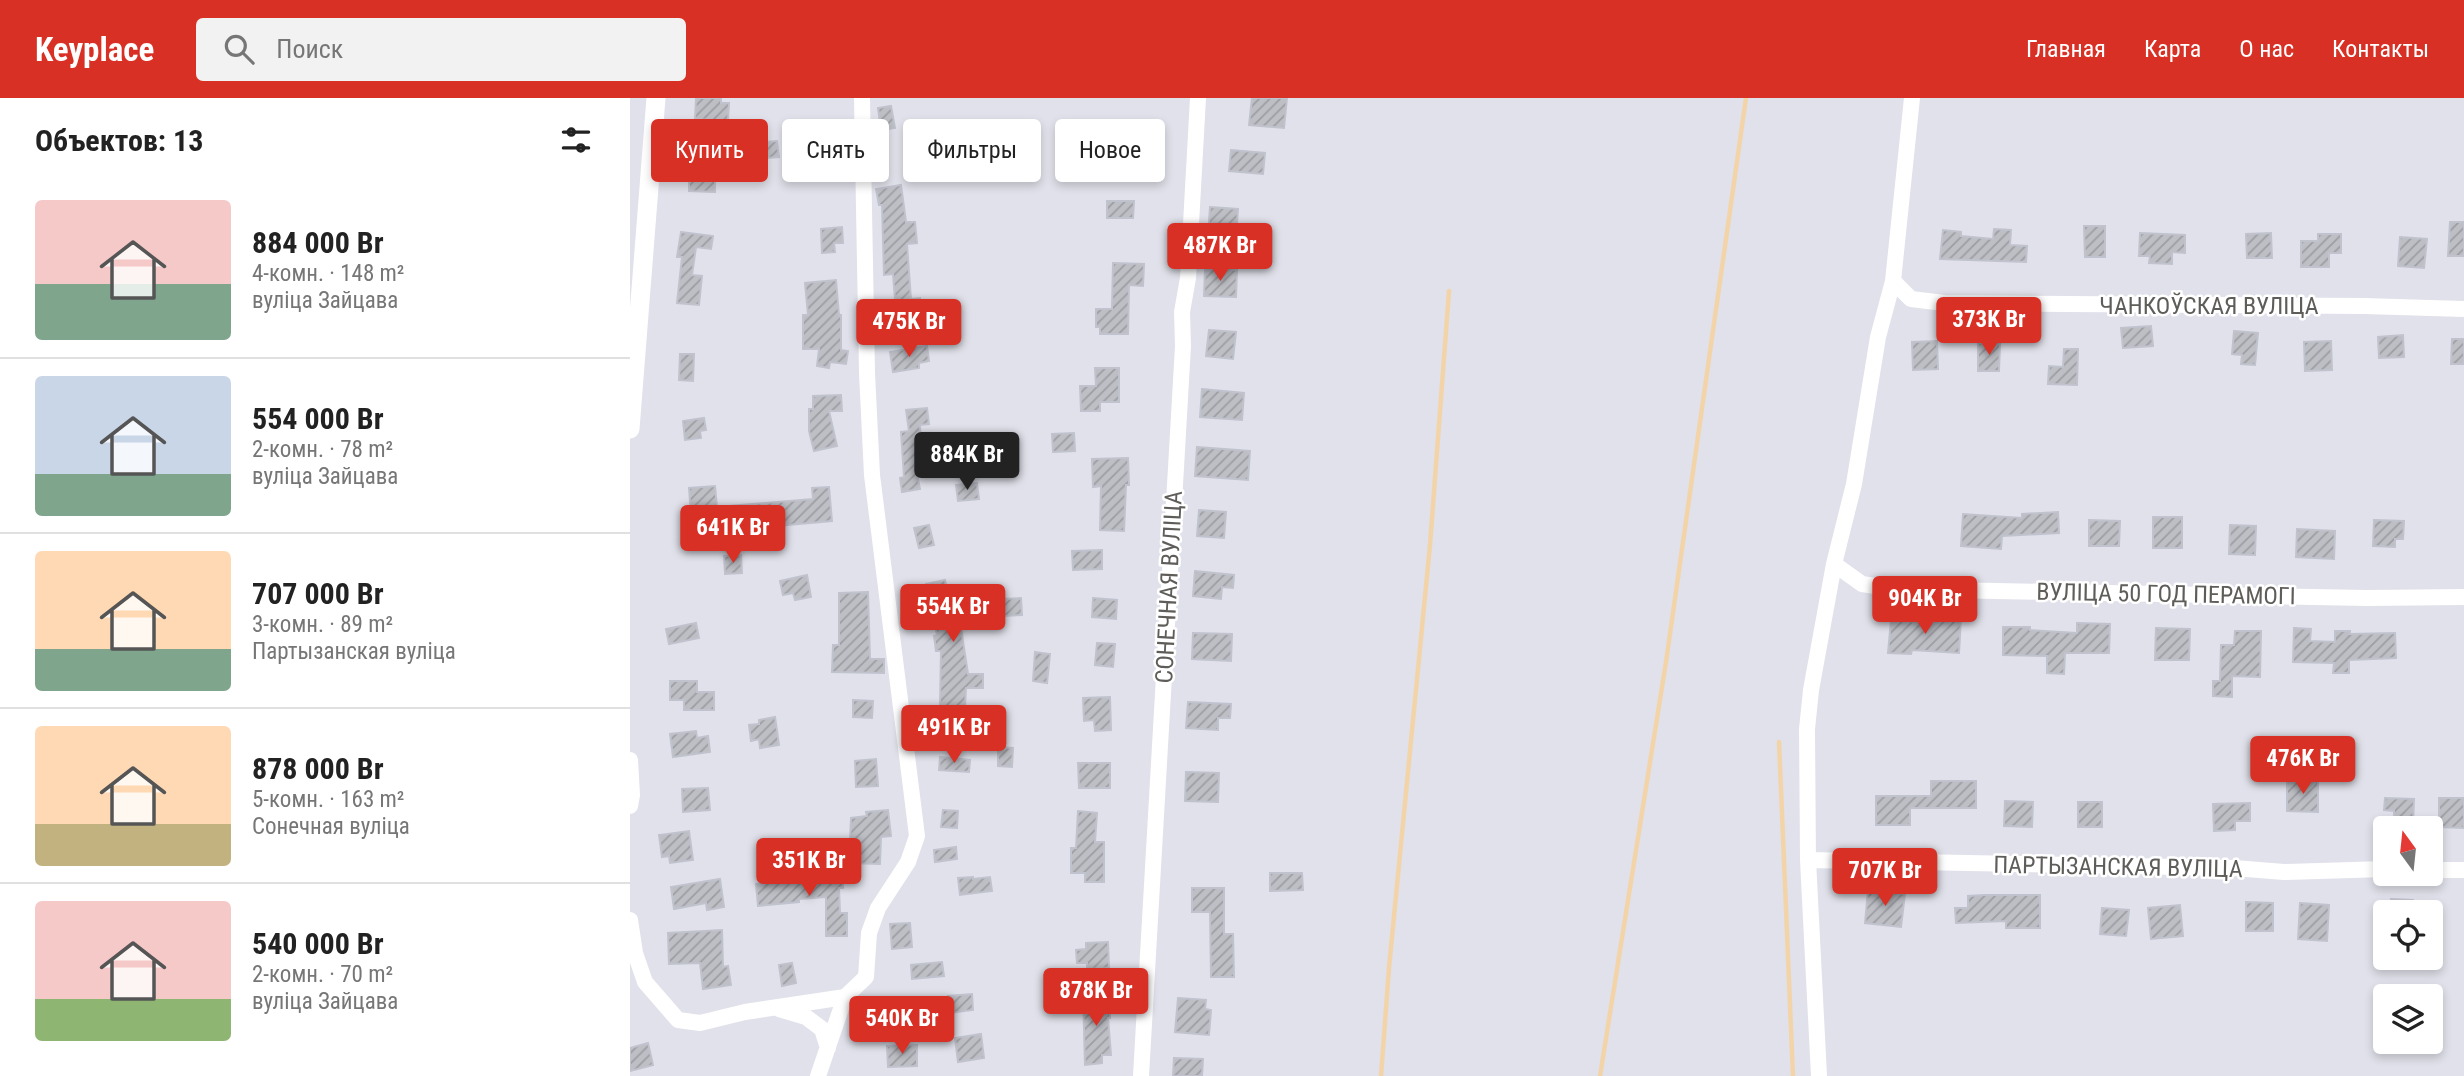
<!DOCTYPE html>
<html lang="ru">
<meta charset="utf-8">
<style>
body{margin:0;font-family:"Roboto Condensed",sans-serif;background:#f2f2f2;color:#222;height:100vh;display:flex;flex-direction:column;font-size:26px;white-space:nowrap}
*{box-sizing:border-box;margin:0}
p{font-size:23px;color:#767676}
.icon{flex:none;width:38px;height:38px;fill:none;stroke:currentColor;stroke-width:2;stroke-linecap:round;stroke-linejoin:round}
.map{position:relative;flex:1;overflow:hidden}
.panel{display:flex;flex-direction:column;background:#fff;width:630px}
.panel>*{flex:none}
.hud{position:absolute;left:21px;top:21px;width:665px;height:63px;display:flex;gap:14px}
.needle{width:46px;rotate:345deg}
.fabs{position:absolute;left:1743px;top:718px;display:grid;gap:14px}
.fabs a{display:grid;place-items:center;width:70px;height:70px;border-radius:7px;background:#fff;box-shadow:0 4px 10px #0003;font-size:35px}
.price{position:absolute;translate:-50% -60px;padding:0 16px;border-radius:7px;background:#d93025;color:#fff;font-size:23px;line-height:46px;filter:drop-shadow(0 2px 4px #0008)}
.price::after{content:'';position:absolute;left:50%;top:42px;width:21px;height:16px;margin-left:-10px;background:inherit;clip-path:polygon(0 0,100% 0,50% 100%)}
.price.on{background:#222;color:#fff}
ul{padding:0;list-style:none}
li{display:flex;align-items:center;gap:21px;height:175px;padding:0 35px}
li+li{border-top:2px solid #e0e0e0}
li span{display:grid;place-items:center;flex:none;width:196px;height:140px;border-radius:7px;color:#555}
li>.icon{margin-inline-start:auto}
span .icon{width:84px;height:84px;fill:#fffc;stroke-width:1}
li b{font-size:30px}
h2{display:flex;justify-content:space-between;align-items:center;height:84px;padding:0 35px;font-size:30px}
.chip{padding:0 24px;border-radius:7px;background:#fff;box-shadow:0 4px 10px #0003;font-size:24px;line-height:63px}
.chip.on{background:#d93025;color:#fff}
header{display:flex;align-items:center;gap:42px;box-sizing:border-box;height:98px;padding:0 35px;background:#d93025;color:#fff}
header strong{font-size:33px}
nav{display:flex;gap:38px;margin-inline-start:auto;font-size:24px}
.search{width:490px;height:63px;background:#f2f2f2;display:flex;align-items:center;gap:18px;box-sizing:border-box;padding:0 24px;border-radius:7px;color:#767676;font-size:26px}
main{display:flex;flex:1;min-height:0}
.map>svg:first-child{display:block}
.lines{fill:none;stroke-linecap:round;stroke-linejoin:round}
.stream{stroke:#f3d4a8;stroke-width:4.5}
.building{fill:url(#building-hatch);stroke:#c0c2cd;stroke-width:2}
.minor{stroke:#fff;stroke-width:16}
.tertiary{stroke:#fff;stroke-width:19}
.labels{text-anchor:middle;stroke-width:5;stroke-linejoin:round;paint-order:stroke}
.street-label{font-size:24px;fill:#5f5d59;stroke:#fff}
</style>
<header>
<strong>Keyplace</strong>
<div class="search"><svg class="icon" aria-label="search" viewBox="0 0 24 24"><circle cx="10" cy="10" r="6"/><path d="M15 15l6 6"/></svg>Поиск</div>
<nav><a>Главная</a><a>Карта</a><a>О нас</a><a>Контакты</a></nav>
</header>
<main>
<section class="panel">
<h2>Объектов: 13<svg class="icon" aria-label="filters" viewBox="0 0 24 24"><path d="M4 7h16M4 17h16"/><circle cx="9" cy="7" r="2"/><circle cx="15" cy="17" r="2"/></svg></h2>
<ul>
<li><span style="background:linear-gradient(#f6c9c9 60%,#7fa58c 0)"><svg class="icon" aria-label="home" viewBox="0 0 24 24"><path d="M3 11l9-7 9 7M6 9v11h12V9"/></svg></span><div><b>884 000 Br</b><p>4-комн. · 148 m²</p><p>вуліца Зайцава</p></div></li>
<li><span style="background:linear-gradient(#c9d6e8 70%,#7fa58c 0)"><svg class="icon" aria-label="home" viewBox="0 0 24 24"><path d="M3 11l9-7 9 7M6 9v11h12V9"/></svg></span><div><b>554 000 Br</b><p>2-комн. · 78 m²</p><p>вуліца Зайцава</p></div></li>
<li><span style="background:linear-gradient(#ffd9b3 70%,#7fa58c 0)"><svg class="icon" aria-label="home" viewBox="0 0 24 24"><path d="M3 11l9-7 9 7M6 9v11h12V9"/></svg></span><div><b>707 000 Br</b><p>3-комн. · 89 m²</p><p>Партызанская вуліца</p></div></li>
<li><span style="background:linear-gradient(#ffd9b3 70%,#c2b280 0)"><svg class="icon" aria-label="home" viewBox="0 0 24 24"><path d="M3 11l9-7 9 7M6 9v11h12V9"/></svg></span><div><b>878 000 Br</b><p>5-комн. · 163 m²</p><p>Сонечная вуліца</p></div></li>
<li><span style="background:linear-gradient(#f6c9c9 70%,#8fb573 0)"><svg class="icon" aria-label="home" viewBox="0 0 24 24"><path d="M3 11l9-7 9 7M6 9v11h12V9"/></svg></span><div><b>540 000 Br</b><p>2-комн. · 70 m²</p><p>вуліца Зайцава</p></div></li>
</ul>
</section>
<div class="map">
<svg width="1834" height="978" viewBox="0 0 1834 978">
<defs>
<pattern id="building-hatch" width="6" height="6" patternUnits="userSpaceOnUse" patternTransform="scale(1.75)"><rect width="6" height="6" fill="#bdbfc5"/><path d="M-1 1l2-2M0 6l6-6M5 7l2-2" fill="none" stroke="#9d9ea3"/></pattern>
</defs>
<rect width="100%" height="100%" fill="#e0e1ea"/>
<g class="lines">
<path class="stream" d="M 1149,644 L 1163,978
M 751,978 L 759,870 L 800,447 L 819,193
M 970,978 L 1036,564 L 1116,0"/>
</g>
<path class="building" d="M 66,0 L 91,0 L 91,5 L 99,5 L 98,23 L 65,21 Z
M 622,0 L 657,0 L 654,30 L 619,27 Z
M 261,8 L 265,30 L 251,32 L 248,10 Z
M 207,30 L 210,76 L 185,82 L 184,65 L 189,65 L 186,31 Z
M 147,43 L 149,59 L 124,61 L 123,45 Z
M 471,50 L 500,52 L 499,76 L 470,75 Z
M 601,52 L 635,55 L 633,76 L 599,73 Z
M 59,81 L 85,81 L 85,94 L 59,93 Z
M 271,87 L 276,124 L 285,124 L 287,145 L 277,146 L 281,201 L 290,200 L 291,223 L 259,226 L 257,203 L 265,202 L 263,176 L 254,177 L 252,107 L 249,107 L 246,91 Z
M 477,103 L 504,103 L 503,120 L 477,120 Z
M 580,109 L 608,111 L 606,139 L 578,137 Z
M 1820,124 L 1834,124 L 1834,158 L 1818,158 Z
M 1454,128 L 1475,128 L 1475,159 L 1455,159 Z
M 212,129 L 213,145 L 204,145 L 205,154 L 192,155 L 191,131 Z
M 1364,131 L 1381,132 L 1380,147 L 1397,148 L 1396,164 L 1310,161 L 1313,132 L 1331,134 L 1331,138 L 1363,141 Z
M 51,134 L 83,138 L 81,151 L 66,149 L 62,177 L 72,178 L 69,207 L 47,205 L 52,159 L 47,159 Z
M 1510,135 L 1555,137 L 1555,155 L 1542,154 L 1542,166 L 1519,165 L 1520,158 L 1509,158 Z
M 1641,135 L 1642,160 L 1617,160 L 1616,136 Z
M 1688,136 L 1711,136 L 1711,155 L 1699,155 L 1699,169 L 1671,169 L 1671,143 L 1688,143 Z
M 1770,139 L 1797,141 L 1794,170 L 1768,168 Z
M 483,165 L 514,166 L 513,188 L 499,187 L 498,236 L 470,236 L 470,229 L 466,229 L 466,211 L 482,211 Z
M 575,171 L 607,172 L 606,199 L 574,198 Z
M 206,182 L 209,217 L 211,217 L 211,252 L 218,253 L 216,266 L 200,264 L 199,270 L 187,268 L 189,251 L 173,251 L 173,217 L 178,217 L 175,185 Z
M 1521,228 L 1523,248 L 1493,250 L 1491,230 Z
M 579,232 L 606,234 L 603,261 L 576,258 Z
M 1604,233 L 1628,235 L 1625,267 L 1611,266 L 1612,257 L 1602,256 Z
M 1773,237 L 1774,259 L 1749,260 L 1748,239 Z
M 1822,241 L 1834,241 L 1834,266 L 1821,266 Z
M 1307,243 L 1308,271 L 1283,272 L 1282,244 Z
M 1701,243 L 1702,272 L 1675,273 L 1674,244 Z
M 1348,245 L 1370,246 L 1369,273 L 1348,273 Z
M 297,248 L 299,263 L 289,265 L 289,270 L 263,274 L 260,254 Z
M 1434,251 L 1448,251 L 1447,287 L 1418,286 L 1419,268 L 1433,269 Z
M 50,256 L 64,256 L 63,283 L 49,282 Z
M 465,270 L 489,270 L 489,304 L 470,304 L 470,313 L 451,313 L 450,288 L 466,288 Z
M 572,291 L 614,295 L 612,322 L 570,319 Z
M 211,297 L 212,313 L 199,313 L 207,348 L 184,353 L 179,333 L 179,311 L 183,311 L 183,298 Z
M 297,310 L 299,326 L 290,327 L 292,360 L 284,361 L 290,391 L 272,394 L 270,380 L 274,379 L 271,334 L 279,333 L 276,312 Z
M 74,320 L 76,332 L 70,333 L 71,340 L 55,342 L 53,323 Z
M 444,335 L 445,353 L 423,354 L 422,336 Z
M 567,349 L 620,353 L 618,382 L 565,378 Z
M 498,360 L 499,387 L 496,387 L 494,433 L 470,432 L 471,388 L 463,389 L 462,361 Z
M 347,385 L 349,401 L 328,403 L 326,387 Z
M 85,388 L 87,409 L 183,401 L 182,390 L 199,389 L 202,423 L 88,433 L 89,444 L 63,447 L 59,390 Z
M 569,412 L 596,414 L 594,440 L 567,438 Z
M 1428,414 L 1429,435 L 1372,438 L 1371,451 L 1331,448 L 1333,416 L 1392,420 L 1392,416 Z
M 1523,419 L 1552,419 L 1552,450 L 1523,450 Z
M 1459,422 L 1490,423 L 1489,448 L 1459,448 Z
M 1744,422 L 1774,423 L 1773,441 L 1765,441 L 1765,449 L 1743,448 Z
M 299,427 L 304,447 L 289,450 L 284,430 Z
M 1600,427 L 1626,428 L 1625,457 L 1599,456 Z
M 1667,431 L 1705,433 L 1704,461 L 1666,459 Z
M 472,452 L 472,471 L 443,472 L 442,453 Z
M 111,457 L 112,475 L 95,476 L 94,458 Z
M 565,473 L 604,477 L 603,490 L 592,489 L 591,501 L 563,498 Z
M 177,477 L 181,499 L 165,502 L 163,495 L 153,497 L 150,483 Z
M 315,482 L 320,505 L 351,497 L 354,511 L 329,517 L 338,576 L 353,576 L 353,590 L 336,590 L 335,610 L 310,608 L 311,553 L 306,553 L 304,538 L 307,537 L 296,486 Z
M 238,494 L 240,561 L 254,561 L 254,575 L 202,574 L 203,547 L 209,547 L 209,495 Z
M 391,500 L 392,517 L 373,518 L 373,501 Z
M 463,500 L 487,502 L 486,521 L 462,519 Z
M 1305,520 L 1331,521 L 1329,555 L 1282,552 L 1281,556 L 1258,555 L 1261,522 L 1304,525 Z
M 66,525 L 69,540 L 39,546 L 36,531 Z
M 1447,525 L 1480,526 L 1479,555 L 1435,555 L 1434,576 L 1417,575 L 1417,558 L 1373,557 L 1373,529 L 1400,529 L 1400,532 L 1447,535 Z
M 1526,530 L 1560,531 L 1559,562 L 1525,562 Z
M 1664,530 L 1681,531 L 1680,543 L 1705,544 L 1705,533 L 1720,533 L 1720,536 L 1765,535 L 1766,560 L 1719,562 L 1719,575 L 1703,575 L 1704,565 L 1663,564 Z
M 1605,533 L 1631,533 L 1630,579 L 1602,578 L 1602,599 L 1583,598 L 1583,583 L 1590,583 L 1591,547 L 1604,547 Z
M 563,535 L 602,536 L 601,563 L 562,561 Z
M 467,545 L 485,546 L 483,569 L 465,567 Z
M 405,554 L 420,556 L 417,585 L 403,583 Z
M 40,583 L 67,583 L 67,594 L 84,594 L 84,612 L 54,612 L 54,602 L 40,602 Z
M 480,599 L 481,632 L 465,633 L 464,622 L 454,623 L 453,600 Z
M 223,602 L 243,603 L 242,620 L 223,619 Z
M 558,604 L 601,606 L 600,620 L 588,620 L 588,632 L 556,630 Z
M 145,619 L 149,647 L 130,650 L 129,641 L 121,643 L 119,627 L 129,626 L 129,622 Z
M 66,633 L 67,640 L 78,638 L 80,654 L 43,659 L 40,636 Z
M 368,649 L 383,650 L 382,669 L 368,668 Z
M 310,659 L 340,662 L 339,674 L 309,672 Z
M 246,661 L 248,688 L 226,689 L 225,663 Z
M 448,665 L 480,665 L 480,690 L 449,690 Z
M 556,674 L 589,675 L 588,704 L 555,703 Z
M 1301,683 L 1346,683 L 1346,710 L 1280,710 L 1280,727 L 1246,727 L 1246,698 L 1301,698 Z
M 1657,683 L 1688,683 L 1688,714 L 1657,713 Z
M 78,690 L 80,712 L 53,714 L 52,691 Z
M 1755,700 L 1784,701 L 1783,727 L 1764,727 L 1764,713 L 1754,712 Z
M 1809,700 L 1834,700 L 1834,730 L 1809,729 Z
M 1375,703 L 1403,704 L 1402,729 L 1374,728 Z
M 1448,704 L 1472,704 L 1472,729 L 1448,729 Z
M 1620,705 L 1620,723 L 1605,723 L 1605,732 L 1584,733 L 1583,706 Z
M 258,712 L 261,738 L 251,739 L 250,766 L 219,765 L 221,720 L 237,718 L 236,714 Z
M 313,712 L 328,713 L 327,730 L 311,729 Z
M 448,713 L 467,715 L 465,744 L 474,744 L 474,784 L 455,784 L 455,775 L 441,775 L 441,750 L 446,750 Z
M 59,733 L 63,762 L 40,765 L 39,758 L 32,759 L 29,737 Z
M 326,749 L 327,761 L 305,764 L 304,752 Z
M 640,775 L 672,775 L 673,792 L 640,793 Z
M 213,778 L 213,790 L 209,790 L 210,815 L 217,815 L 217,838 L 196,838 L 196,799 L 169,801 L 169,804 L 128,808 L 126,786 Z
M 343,779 L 343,781 L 360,779 L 362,793 L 330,797 L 328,780 Z
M 90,781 L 94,809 L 77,812 L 76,805 L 44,811 L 41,789 Z
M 562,790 L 594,790 L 594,836 L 603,836 L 604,879 L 581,879 L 580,814 L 562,814 Z
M 1238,792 L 1275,796 L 1271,829 L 1235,825 Z
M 1355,797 L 1410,797 L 1410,830 L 1376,830 L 1376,823 L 1326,825 L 1325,810 L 1338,810 L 1338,798 Z
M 1761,801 L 1783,802 L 1783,814 L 1760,814 Z
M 1616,804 L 1643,805 L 1643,833 L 1616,833 Z
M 1670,805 L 1699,807 L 1697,843 L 1668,841 Z
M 1550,807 L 1553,838 L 1521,841 L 1518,810 Z
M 1472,810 L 1499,812 L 1496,838 L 1470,836 Z
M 280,825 L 282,849 L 262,851 L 260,826 Z
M 92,832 L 93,869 L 98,868 L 101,887 L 73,891 L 70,865 L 39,866 L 38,835 Z
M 478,844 L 479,870 L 457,871 L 457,865 L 447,865 L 446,852 L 456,851 L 456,845 Z
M 312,864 L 314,878 L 282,881 L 281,867 Z
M 162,865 L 166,885 L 152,888 L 149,867 Z
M 342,896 L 343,912 L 320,915 L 318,898 Z
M 479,896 L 480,920 L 478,920 L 481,957 L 472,957 L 472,965 L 455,967 L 453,897 Z
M 548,900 L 576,902 L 575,911 L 581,912 L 579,937 L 545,934 Z
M 351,936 L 354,960 L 328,964 L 325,940 Z
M 18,945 L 23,967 L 0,973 L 0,950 Z
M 287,947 L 287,968 L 258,969 L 257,948 Z
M 544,960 L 573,961 L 572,978 L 543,978 Z"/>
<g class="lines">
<path class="minor" d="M 1282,0 L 1263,183 L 1281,201 L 1314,205 L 1734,208 L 1834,211
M 1204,466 L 1232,486 L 1266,491 L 1737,500 L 1834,499
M 0,662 L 2,697 L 0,708
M 1178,762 L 1604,770 L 1654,774 L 1755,771
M 1801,772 L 1834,772
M 0,822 L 5,855 L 15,884 L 48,922 L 70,925 L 115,914 L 215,899
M 149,911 L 176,919 L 192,931 L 198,950
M 188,978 L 215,899 L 236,879 L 239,835 L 248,810 L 278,764 L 287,738 L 242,377 L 237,275 L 232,0
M 511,978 L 553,248 L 552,214 L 558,180 L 568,0
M 1189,978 L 1178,762 L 1177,631 L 1181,592 L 1204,466 L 1224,386 L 1248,239 L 1263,183"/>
<path class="tertiary" d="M 0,331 L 26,0"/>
</g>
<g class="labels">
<g class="street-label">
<text x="1579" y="216">ЧАНКОЎСКАЯ ВУЛІЦА</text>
<text transform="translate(539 489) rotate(-87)" y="8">СОНЕЧНАЯ ВУЛІЦА</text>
<text transform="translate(1536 496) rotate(1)" y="8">ВУЛІЦА 50 ГОД ПЕРАМОГІ</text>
<text transform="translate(1488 769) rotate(1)" y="8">ПАРТЫЗАНСКАЯ ВУЛІЦА</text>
</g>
</g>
</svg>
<div class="fabs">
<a><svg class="needle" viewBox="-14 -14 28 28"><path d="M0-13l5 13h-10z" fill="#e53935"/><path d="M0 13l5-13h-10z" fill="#767676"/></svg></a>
<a><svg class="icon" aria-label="locate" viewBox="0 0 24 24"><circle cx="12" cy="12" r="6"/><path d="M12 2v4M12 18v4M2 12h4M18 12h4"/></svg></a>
<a><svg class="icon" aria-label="layers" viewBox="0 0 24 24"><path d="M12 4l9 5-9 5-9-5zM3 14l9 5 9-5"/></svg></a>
</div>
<b class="price" style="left:590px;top:185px">487K Br</b>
<b class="price" style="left:1359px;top:259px">373K Br</b>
<b class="price" style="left:279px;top:261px">475K Br</b>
<b class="price on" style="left:337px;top:394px">884K Br</b>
<b class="price" style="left:103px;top:467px">641K Br</b>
<b class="price" style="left:1295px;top:538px">904K Br</b>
<b class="price" style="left:323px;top:546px">554K Br</b>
<b class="price" style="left:324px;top:667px">491K Br</b>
<b class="price" style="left:1673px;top:698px">476K Br</b>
<b class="price" style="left:179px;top:800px">351K Br</b>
<b class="price" style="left:1255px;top:810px">707K Br</b>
<b class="price" style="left:466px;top:930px">878K Br</b>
<b class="price" style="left:272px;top:958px">540K Br</b>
<div class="hud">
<a class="chip on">Купить</a>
<a class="chip">Снять</a>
<a class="chip">Фильтры</a>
<a class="chip">Новое</a>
</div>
</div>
</main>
